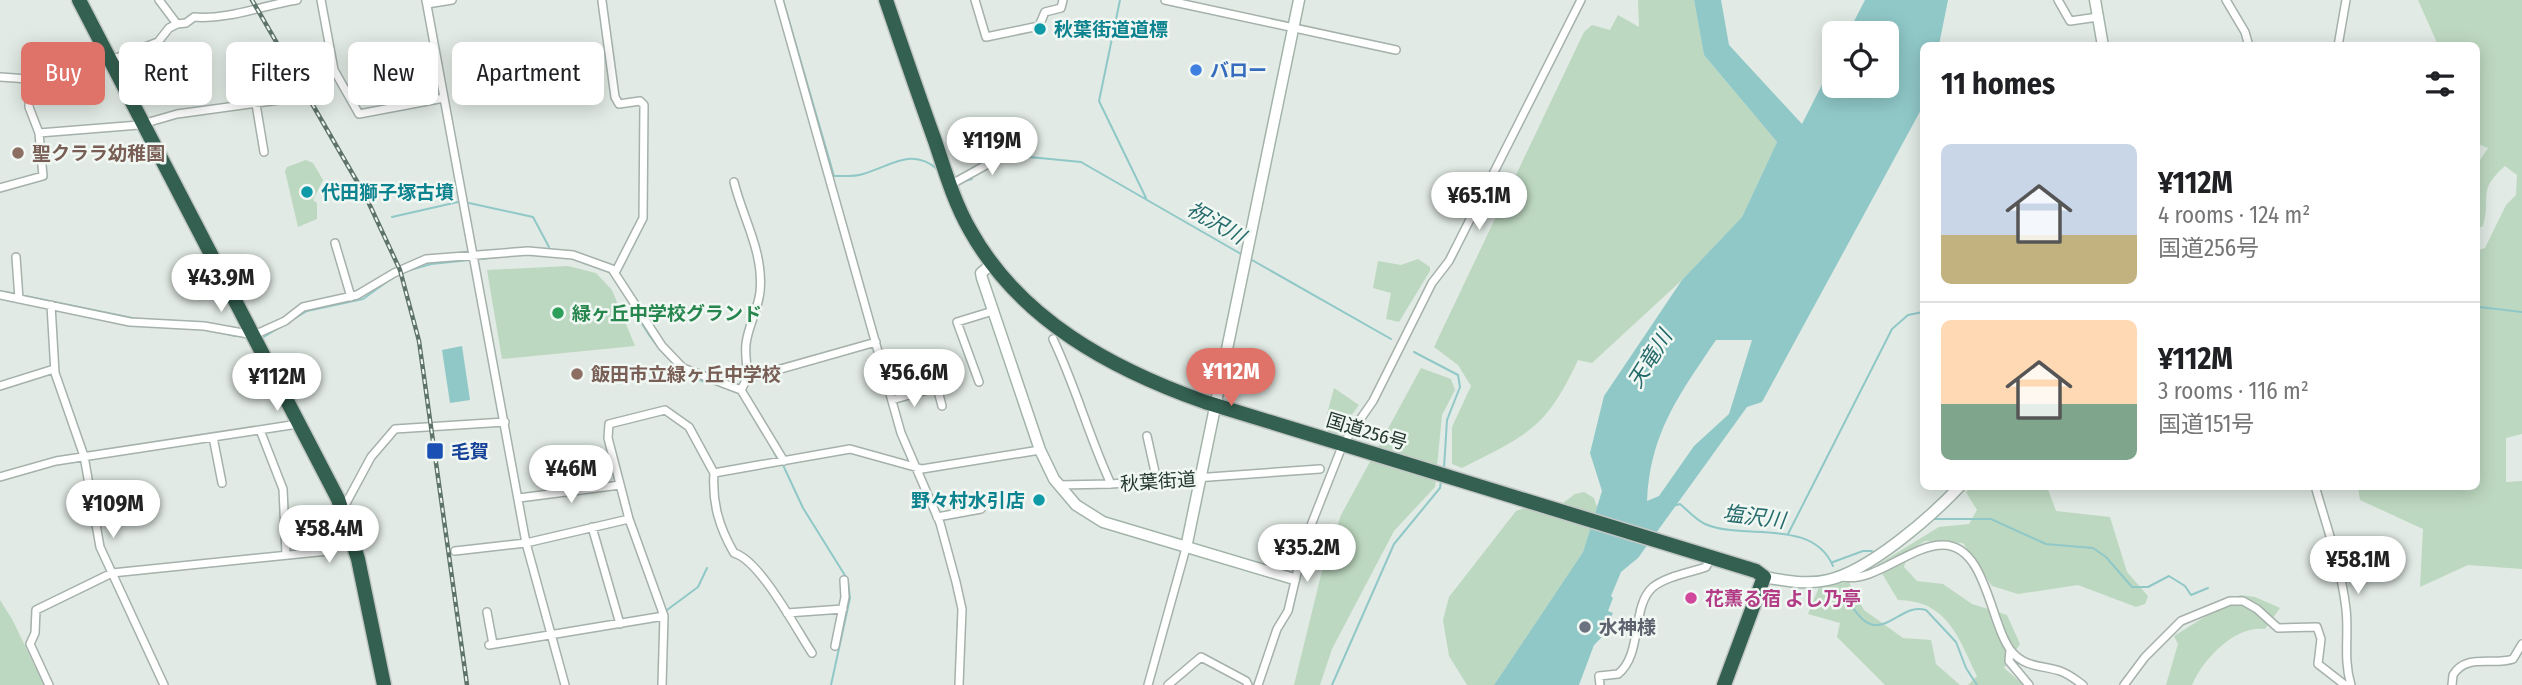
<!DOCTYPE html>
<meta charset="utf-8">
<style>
body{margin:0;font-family:"Fira Sans Condensed","Noto Sans JP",sans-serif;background:#f6f6f6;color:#202124;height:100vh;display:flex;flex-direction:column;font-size:26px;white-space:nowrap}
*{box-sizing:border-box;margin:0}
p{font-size:23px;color:#757577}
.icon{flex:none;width:38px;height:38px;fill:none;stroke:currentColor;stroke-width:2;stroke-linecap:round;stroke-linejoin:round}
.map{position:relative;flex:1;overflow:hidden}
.sheet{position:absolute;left:1920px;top:42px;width:560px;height:448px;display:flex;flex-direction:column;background:#fff;border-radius:10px;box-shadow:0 4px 18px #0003}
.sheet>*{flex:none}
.banner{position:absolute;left:21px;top:42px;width:665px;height:63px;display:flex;gap:14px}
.fabs{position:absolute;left:1822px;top:21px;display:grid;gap:14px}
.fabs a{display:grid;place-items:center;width:77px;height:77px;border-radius:10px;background:#fff;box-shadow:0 4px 18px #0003;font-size:35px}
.price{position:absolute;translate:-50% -60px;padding:0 16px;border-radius:24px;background:#fff;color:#222;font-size:23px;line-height:46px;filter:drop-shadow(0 2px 4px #0008)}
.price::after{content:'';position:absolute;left:50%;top:42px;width:21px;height:16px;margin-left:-10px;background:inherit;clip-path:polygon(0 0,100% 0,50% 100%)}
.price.current{background:#e07369;color:#fff}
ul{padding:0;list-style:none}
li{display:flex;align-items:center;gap:21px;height:175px;padding:0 21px}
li+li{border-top:2px solid #e0e0e0}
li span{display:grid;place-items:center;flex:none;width:196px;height:140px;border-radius:10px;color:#555}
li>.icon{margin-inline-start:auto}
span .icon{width:84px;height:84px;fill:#fffc;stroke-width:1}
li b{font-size:30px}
h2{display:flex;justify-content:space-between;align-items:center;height:84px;padding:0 21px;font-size:30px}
.pill{padding:0 24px;border-radius:10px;background:#fff;box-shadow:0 4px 18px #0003;font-size:24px;line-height:63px}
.pill.current{background:#e07369;color:#fff}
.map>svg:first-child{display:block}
.green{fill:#bdd8c0}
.water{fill:#90c8c8;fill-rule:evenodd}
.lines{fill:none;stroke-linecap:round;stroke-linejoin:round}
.stream{stroke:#90c8c8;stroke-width:2}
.street-casing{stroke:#a5b1aa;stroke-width:10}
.secondary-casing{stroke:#a2b4aa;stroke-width:13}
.highway-casing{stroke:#c2c7c5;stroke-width:17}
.street{stroke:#fff;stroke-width:7}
.secondary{stroke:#fff;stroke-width:10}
.highway{stroke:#336050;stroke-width:14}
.rail-casing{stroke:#5e746a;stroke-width:4.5}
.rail{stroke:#f1f7f3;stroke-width:2;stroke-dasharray:5;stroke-linecap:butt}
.culture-dot{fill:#0f9aa8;stroke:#f1f7f3;stroke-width:2.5}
.shop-dot{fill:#3f7fe0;stroke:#f1f7f3;stroke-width:2.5}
.education-dot{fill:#8d6e63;stroke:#f1f7f3;stroke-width:2.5}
.leisure-dot{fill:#2e9e5b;stroke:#f1f7f3;stroke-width:2.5}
.transit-dot{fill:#1a4fb4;stroke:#f1f7f3;stroke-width:2.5}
.hotel-dot{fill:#d1479c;stroke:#f1f7f3;stroke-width:2.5}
.worship-dot{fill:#6b7280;stroke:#f1f7f3;stroke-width:2.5}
.labels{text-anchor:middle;stroke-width:5;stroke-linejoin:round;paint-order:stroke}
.culture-label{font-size:19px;font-weight:bold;fill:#0d838f;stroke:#f1f7f3;text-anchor:start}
.shop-label{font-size:19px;font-weight:bold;fill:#366cbe;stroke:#f1f7f3;text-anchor:start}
.education-label{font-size:19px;font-weight:bold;fill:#785e54;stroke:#f1f7f3;text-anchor:start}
.leisure-label{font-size:19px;font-weight:bold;fill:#27864d;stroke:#f1f7f3;text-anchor:start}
.street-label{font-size:19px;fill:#24382f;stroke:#f1f7f3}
.transit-label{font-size:19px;font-weight:bold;fill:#164399;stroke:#f1f7f3;text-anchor:start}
.hotel-label{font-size:19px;font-weight:bold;fill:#b23c85;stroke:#f1f7f3;text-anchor:start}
.worship-label{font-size:19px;font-weight:bold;fill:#5b616d;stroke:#f1f7f3;text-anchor:start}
.water-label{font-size:21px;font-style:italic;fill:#266b6c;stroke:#f1f7f3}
</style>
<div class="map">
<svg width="2522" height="685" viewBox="0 0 2522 685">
<rect width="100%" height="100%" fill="#e1eae4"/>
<path class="green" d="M 1638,0 L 1694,0 L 1704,55 L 1777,142 L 1742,217 L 1682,280 L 1592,363 L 1578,360 C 1546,429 1527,435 1462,468 L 1452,464 L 1452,427 L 1471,386 L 1458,365 L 1434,347 L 1584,32 L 1592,25 L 1610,30 L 1618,15 L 1639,27 Z
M 2418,0 L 2522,0 L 2522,434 L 2506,438 L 2506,482 L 2522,481 L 2522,569 L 2468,565 L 2420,587 L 2423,529 L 2360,500 L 2358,487 L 2476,486 L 2476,251 L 2485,248 L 2506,205 L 2516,195 L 2517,175 L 2505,166 C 2476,192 2492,195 2483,226 L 2476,229 L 2476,166 L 2488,148 L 2476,143 L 2476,46 L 2438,45 Z
M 306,160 L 313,163 L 323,180 L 313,200 L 317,203 L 317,219 L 298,227 L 285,171 L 287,167 Z
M 1418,259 L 1430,267 L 1430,271 L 1399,322 L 1386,319 L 1391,293 L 1373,288 L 1378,261 L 1401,265 Z
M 568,266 L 596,273 L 612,290 L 635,346 L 502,359 L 487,270 Z
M 1421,368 L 1451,379 L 1455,390 L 1442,415 L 1435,487 L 1394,531 L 1332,649 L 1320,685 L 1294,685 L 1321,575 L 1341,515 Z
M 1334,388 L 1359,405 L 1337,435 L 1328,431 L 1327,414 Z
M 1970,487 L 2047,487 L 2056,511 L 2110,517 L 2127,572 L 2148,596 L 2145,604 L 2136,607 L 2078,585 L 2018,594 L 1992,586 L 1963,543 L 1925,541 L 1909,551 L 1904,567 L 1917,581 L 1943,584 L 1972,604 L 2007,615 L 2020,644 L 2004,668 L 2024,685 L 1968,685 L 1977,676 C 1958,637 1948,601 1898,600 L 1877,565 L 1939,527 L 1969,524 L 1977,510 L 1966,492 Z
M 1584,492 L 1594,498 L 1597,507 L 1583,552 L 1494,685 L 1467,685 L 1449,656 L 1443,620 L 1449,597 L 1516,511 L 1549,499 L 1563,503 L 1575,494 Z
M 1849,582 L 1864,610 L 1903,638 L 1931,640 L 1936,664 L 1960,685 L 1885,685 L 1837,637 L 1840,623 L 1808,614 L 1819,587 Z
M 2240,595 L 2255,597 L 2280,608 L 2265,629 C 2235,625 2203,659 2192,685 L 2166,685 L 2178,644 L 2174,636 Z
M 0,600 L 12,619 L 44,685 L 0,685 Z"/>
<path class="water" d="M 1694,0 L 1721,0 L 1729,45 L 1802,124 L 1834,61 L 1834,86 L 1886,86 L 1886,33 L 1848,33 L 1865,0 L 1948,0 L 1939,45 L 1923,46 L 1923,106 L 1762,402 L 1747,407 L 1638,558 L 1621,572 L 1611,596 L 1613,598 L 1608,611 L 1613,613 L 1601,638 L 1594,645 L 1579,685 L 1494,685 L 1583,552 L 1602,491 L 1590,453 L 1604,396 L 1682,280 L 1742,217 L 1777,142 L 1704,55 ZM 1716,340 L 1752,340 L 1729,414 L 1694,446 L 1659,496 L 1647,501 C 1650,433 1679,395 1716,340 Z
M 462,346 L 470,400 L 450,403 L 442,350 Z"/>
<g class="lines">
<path class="stream" d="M 783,0 L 834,176 C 844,176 854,177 863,174 C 891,166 912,147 937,169
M 1120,0 L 1099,101 L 1146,198
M 1019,156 L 1081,162 L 1241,254
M 965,181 L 972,179
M 469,203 L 533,217 L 549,247
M 392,217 L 458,202
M 518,255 L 533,255
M 482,259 L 505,256
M 1252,260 L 1391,339
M 410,270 L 431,264 L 470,260
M 6,292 L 15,294
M 25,296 L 137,319 L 194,322
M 2476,304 L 2479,307 L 2522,312
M 636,312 C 652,345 673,368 706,383
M 223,333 L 235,336
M 262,338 L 307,311 L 363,299 L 395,276
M 1414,352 L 1458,375 L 1460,387 L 1447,420 L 1444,468
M 766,437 L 777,458
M 783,465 L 803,508 L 846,577
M 1673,506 L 1680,504 C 1687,510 1696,520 1705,524 C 1744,541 1812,517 1833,566
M 1934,519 L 1991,519 L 2046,544 L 2093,548 L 2106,557 L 2132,587 L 2148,587 L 2169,576 L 2185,586 L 2191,595 L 2208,588
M 1788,534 L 1892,329 L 1908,315 L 1923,312
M 1833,562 L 1863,551 L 1872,551
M 1843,589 C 1876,662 1896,600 1926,610 L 1956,642 L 1966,668 L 1977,685
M 667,610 L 698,587 L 707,568
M 831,685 L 850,598 L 848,582
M 1332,685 L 1394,544 L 1440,488 L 1441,481"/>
<g class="street-casing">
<path id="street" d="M 321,0 L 334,70 L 359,114 L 444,98
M 426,0 L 526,543 L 565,685
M 779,0 L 901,433 L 940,523 L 956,582 L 962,609 L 959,685
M 975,0 L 986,37 L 1039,26 L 1045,12 L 1061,8 L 1063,0
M 1165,0 L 1396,50
M 2058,0 L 2070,21 L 2098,17
M 2226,0 L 2245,32 L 2249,46
M 602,1 L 615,97 L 619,104 L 640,101 L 644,105 L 643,218 L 615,273
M 427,4 L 452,0
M 177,24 L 186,23 L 194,17 C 228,20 264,5 297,0
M 2338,46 L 2346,0
M 111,60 L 158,42 L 169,28 L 177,24 L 159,0
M 0,77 L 29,79 L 29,107 L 39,133 L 139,125 L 177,114 L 294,98
M 256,104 L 264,152
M 734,182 C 743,219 764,252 760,292 C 758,310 748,326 746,344 C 744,363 752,373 741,390
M 950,185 L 997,159 L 1014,155
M 0,188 L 43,176 L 39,133
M 335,243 L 351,297
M 16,257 L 19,299
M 0,295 L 130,322 L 204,326 L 254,335 L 285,321 L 303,307 L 357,295 L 394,273 L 426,259 L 528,251 L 573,255 L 612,269 L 662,346 L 683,368 L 741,390 L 784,461
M 51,305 L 55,373 L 84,456 L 100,547 L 164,685
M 1053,339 C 1076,387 1089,437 1111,484
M 749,378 L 876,342
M 979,382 L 957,322 L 993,311
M 0,386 L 54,369
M 892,400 L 937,387 L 942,406
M 260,430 L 283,489 L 286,554
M 1147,436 L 1157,481
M 213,437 L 222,483
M 714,473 C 712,503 719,527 734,553 C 760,560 796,629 812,653
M 0,477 L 56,461 L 298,424
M 1059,485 L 1111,484 L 1320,469
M 2315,486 C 2327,527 2341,567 2346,609 C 2349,635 2343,659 2351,685
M 519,498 L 620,485
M 343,509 L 371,457 L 395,429 L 505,422
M 937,517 L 981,509
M 592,527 L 620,624
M 455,551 L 526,543 L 629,519
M 1843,577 C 1875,583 1910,545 1943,545 C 1987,545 1990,626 2012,652 C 2026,668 2042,665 2060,671 C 2069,674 2076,680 2083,685
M 487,612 L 493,644
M 787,613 L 843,609
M 489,645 L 664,616
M 835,646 L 845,597 L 844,580
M 2010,650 L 2009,661 L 2029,685
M 49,685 L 30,644 L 35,633 L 36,610 L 112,573 L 328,551 L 345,527
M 662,685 L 664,616 L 629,519 L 608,438 L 609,424 L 665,410 L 689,427 L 714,473 L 850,449 L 922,469 L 1040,450
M 1148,685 L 1186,548
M 1168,685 L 1201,657 L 1246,681 L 1248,685
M 1258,685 L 1277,629 L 1288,611 L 1304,543 L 1343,444 L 1373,401 L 1432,283 L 1449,261 L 1581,0
M 1600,685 L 1599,676 L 1618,674 C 1643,654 1631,606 1653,587 C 1667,576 1689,573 1706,567 L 1711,558
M 2124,685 L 2145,657 L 2181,621 L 2230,601 L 2243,601 L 2257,609 L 2278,628 L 2317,627 L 2321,639 L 2318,664 L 2345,685
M 2452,685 L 2453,675 C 2466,653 2493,666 2513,659 L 2522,644"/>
</g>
<g class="secondary-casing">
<path id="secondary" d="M 2095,0 L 2103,46
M 993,263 L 981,273 L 982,278 L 1040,450 L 1054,479 L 1076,505 L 1103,522 L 1294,579
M 1186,548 L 1299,0
M 1764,577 C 1786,581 1807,585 1828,580 C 1869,571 1931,517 1960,486"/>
</g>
<g class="highway-casing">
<path id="highway" d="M 79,0 L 338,499 L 358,559 L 384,685
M 886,0 C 902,47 918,94 935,141 C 945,171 954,202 970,230 C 1020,320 1112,369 1205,402 L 1756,571 L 1764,577 L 1724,685"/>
</g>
<use href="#street" class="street"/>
<use href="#secondary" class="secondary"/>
<use href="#highway" class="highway"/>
<g class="rail-casing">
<path id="rail" d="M 252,0 L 366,197 L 400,270 L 419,341 L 467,685"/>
</g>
<use href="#rail" class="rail"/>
</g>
<g class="culture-dot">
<circle cx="1040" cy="29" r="7"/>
<circle cx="307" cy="192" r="7"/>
<circle cx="1039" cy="500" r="7"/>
</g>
<circle class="shop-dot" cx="1196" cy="70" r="7"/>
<g class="education-dot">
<circle cx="18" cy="153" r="7"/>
<circle cx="577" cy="374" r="7"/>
</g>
<circle class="leisure-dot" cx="558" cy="313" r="7"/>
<rect class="transit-dot" x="426" y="442" width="18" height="18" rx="3.5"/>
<circle class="hotel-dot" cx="1691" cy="598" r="7"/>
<circle class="worship-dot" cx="1585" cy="627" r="7"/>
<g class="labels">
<g class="culture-label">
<text x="1054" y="36">秋葉街道道標</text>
<text x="321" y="199">代田獅子塚古墳</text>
<text x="1025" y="507" text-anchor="end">野々村水引店</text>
</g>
<g class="shop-label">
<text x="1210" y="77">バロー</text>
</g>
<g class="education-label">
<text x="32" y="160">聖クララ幼稚園</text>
<text x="591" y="381">飯田市立緑ヶ丘中学校</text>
</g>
<g class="leisure-label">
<text x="572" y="320">緑ヶ丘中学校グランド</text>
</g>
<g class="street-label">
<text transform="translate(1367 431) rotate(17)" y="7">国道256号</text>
<text transform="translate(1158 481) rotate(-4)" y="7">秋葉街道</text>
</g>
<g class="transit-label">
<text x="451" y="458">毛賀</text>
</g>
<g class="hotel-label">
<text x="1705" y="605">花薫る宿 よし乃亭</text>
</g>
<g class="worship-label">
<text x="1599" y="634">水神様</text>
</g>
<g class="water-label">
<text transform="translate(1216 223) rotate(30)" y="7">祝沢川</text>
<text transform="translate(1650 359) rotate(-58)" y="7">天竜川</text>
<text transform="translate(1754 517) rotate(7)" y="7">塩沢川</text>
</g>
</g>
</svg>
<div class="fabs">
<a><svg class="icon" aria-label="locate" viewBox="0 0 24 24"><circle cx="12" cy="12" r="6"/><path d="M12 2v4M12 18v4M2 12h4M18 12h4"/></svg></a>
</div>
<b class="price" style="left:992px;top:177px">¥119M</b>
<b class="price" style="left:1479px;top:232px">¥65.1M</b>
<b class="price" style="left:221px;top:314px">¥43.9M</b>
<b class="price current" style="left:1231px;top:408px">¥112M</b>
<b class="price" style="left:914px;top:409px">¥56.6M</b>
<b class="price" style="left:277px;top:413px">¥112M</b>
<b class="price" style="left:571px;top:505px">¥46M</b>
<b class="price" style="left:113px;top:540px">¥109M</b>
<b class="price" style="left:329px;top:565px">¥58.4M</b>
<b class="price" style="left:1307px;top:584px">¥35.2M</b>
<b class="price" style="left:2358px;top:596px">¥58.1M</b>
<div class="banner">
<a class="pill current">Buy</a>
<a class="pill">Rent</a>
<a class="pill">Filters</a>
<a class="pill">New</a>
<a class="pill">Apartment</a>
</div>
<section class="sheet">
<h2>11 homes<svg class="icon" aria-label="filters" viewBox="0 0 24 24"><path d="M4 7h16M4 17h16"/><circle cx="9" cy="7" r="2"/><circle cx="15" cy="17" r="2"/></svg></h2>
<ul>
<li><span style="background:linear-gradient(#c9d6e8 65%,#c2b280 0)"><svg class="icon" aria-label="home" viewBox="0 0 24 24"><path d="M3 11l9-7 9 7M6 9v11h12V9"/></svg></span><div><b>¥112M</b><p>4 rooms · 124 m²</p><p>国道256号</p></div></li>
<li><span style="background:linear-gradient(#ffd9b3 60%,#7fa58c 0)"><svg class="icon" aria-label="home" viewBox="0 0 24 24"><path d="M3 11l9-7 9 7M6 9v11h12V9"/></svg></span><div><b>¥112M</b><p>3 rooms · 116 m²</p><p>国道151号</p></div></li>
</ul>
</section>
</div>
